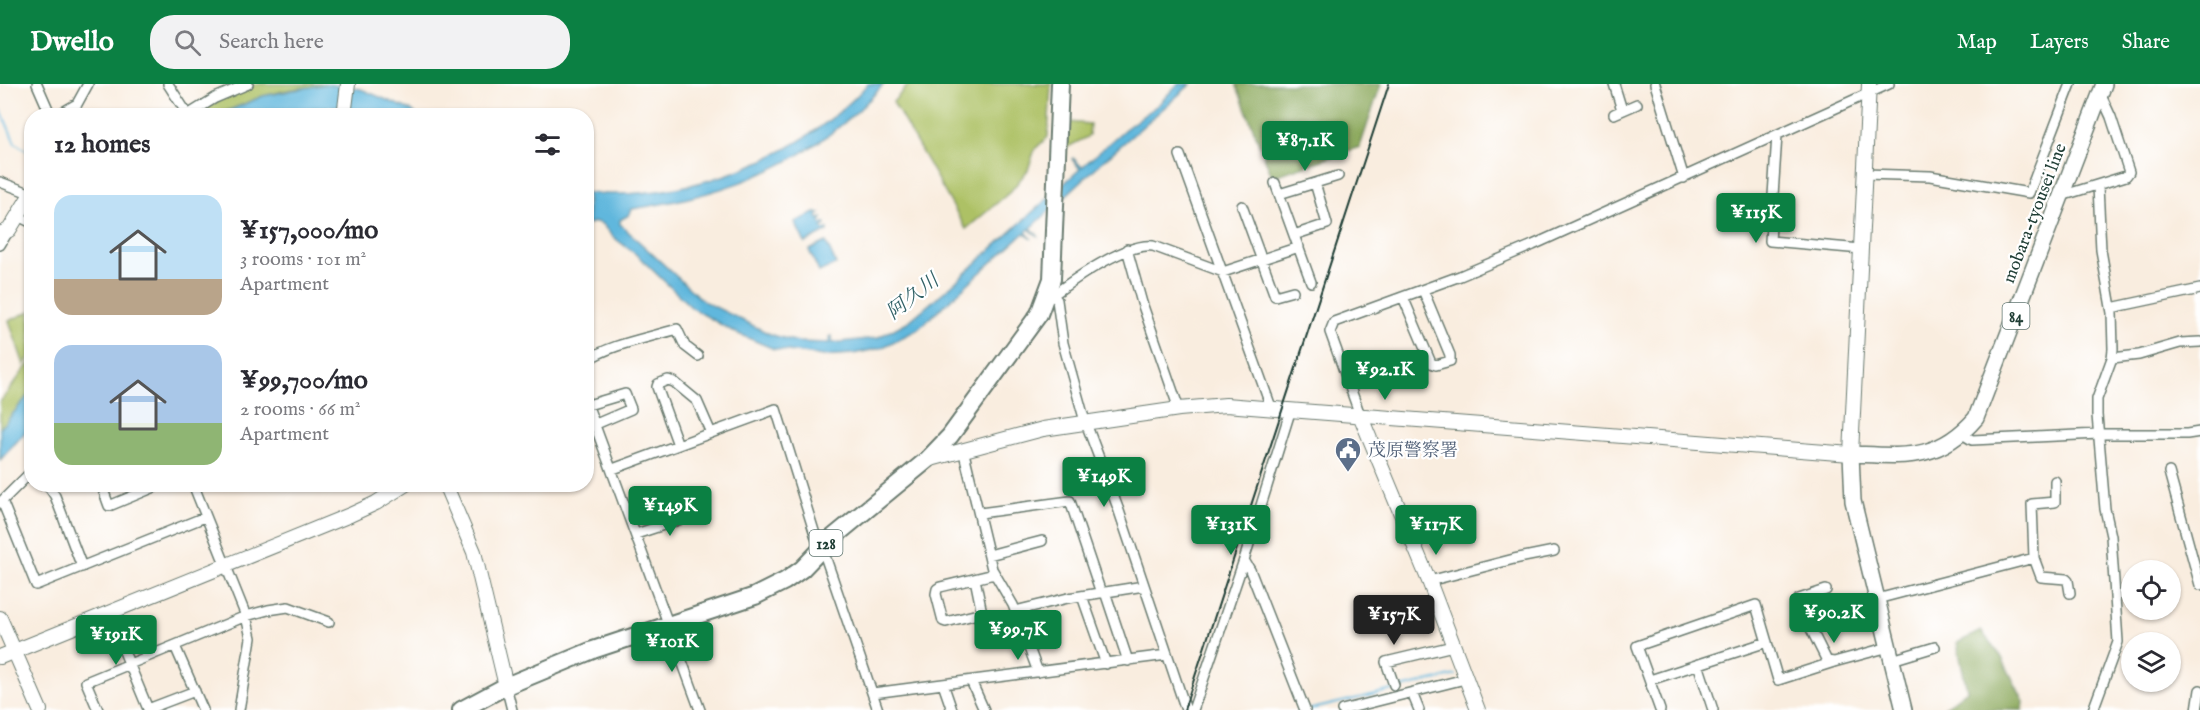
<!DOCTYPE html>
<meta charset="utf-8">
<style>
body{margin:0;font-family:"IM FELL English","Noto Serif JP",serif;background:#f2f2f3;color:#2b2b33;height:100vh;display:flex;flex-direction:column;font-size:22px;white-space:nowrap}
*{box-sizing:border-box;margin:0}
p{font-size:20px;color:#7c7c81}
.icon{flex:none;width:33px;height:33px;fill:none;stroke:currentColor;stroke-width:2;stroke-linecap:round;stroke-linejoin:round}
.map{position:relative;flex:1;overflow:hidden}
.side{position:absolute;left:24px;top:24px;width:570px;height:384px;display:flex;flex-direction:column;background:#fff;border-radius:24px;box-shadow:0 2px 4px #0004}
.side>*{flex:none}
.controls{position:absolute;left:2121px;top:476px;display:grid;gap:12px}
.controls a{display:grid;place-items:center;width:60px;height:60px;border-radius:50%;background:#fff;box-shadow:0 2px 4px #0004;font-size:30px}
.price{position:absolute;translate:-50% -51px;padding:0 14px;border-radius:6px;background:#0b8043;color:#fff;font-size:20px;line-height:39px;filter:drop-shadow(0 2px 3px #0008)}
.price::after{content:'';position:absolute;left:50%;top:36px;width:18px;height:14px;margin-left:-9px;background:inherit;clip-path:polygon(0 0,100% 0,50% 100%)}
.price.on{background:#222;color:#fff}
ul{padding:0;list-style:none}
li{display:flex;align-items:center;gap:18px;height:150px;padding:0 30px}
li span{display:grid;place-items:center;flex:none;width:168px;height:120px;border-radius:18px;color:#555}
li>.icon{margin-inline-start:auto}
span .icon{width:72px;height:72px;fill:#fffc;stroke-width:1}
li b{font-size:26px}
h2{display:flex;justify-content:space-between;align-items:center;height:72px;padding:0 30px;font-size:26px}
header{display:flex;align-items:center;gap:36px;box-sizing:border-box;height:84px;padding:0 30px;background:#0b8043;color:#fff}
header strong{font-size:28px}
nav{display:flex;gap:33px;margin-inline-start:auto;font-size:21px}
.search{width:420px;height:54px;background:#f2f2f3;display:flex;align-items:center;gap:15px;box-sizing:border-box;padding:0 21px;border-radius:24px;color:#7c7c81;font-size:22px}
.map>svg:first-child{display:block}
.green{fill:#adc165;stroke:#667f4c;stroke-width:1.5}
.forest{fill:#8aa75a;stroke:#547247;stroke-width:1.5}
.water{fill:#60b7dd;stroke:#407a88;stroke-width:1.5}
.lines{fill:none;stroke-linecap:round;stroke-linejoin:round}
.stream{stroke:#60b7dd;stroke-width:2}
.street-casing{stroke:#6b7b70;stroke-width:12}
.secondary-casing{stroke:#6b7b70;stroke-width:16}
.primary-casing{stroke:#6b7b70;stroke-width:18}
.highway-casing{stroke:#6b7b70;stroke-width:20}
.street{stroke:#fff;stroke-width:9}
.secondary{stroke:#fff;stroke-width:14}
.primary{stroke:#fff;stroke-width:15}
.highway{stroke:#fff;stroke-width:16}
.rail{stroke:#1f3d34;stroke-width:2}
.labels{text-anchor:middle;stroke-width:4.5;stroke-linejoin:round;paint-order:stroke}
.shield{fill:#fff;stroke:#627771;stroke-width:1.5}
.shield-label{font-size:16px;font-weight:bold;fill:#1f3d34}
.street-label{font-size:18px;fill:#1f3d34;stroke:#fff}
.service-label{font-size:18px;fill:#4e5e75;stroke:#fff;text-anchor:start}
.water-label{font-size:20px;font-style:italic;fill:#326267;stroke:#fff}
</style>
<header>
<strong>Dwello</strong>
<div class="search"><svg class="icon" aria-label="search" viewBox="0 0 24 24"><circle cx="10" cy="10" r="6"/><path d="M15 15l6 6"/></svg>Search here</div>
<nav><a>Map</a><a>Layers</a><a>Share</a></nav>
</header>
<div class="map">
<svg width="2200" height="626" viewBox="0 0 2200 626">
<rect width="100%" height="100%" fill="#fff"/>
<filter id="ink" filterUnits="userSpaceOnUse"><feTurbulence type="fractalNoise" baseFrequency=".0167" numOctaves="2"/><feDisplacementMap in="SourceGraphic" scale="12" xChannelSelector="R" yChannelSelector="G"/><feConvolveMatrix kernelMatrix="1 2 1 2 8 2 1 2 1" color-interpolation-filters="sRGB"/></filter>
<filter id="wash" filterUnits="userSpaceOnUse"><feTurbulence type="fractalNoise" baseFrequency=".008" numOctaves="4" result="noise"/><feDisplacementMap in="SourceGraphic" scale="24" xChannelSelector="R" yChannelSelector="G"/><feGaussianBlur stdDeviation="1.35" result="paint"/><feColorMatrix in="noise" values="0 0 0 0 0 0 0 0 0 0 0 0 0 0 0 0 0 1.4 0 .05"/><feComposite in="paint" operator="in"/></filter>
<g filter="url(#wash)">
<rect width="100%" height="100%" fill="#f9eddf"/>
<path class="green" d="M 256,0 L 326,0 L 326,2 L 291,5 L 263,12 L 217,31 L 192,32 L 232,9 Z
M 909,0 L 1051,0 L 1048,53 L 1035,65 L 1028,86 L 1010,108 L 966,145 L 893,18 Z
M 1068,38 L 1090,40 L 1089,52 L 1066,64 Z
M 30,227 L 31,271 L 24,281 L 9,237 Z
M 31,277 L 31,308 L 0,345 L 0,318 Z"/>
<path class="forest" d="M 1236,0 L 1381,0 L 1360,63 L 1272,93 Z
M 1981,547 L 2001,572 L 2024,618 L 2023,626 L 1941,626 L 1967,606 L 1957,559 Z"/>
<path class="water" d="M 326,0 L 361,5 L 413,27 L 416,31 L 374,31 L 339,22 L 296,26 L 272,31 L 217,32 L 263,12 Z
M 868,0 L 884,0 C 815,78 732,110 632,125 L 629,131 L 620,136 L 620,140 L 703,217 L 772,251 L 798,258 L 829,259 L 830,252 L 832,252 L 832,259 L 877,254 L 909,237 L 952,201 L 1080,85 L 1072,75 L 1073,74 L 1082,83 L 1125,45 L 1159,20 L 1178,0 L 1191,0 L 1102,78 L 1031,144 L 1039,153 L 1029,145 L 1026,148 L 1032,155 L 1024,149 L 917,246 L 881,264 L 853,270 L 823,272 L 774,265 L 734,248 L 692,224 L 638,172 L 612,152 L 602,140 L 596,138 L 587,140 L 587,109 C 687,117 800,76 868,0 Z
M 815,129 L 820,129 L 817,132 L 818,135 L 822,134 L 820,138 L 821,140 L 825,139 L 826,141 L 822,143 L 823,146 L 828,145 L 828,147 L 805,159 L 795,138 Z
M 826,158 L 836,180 L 819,188 L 809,166 Z
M 31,308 L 31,342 L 0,376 L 0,345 Z"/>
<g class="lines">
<path class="stream" d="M 0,24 L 15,59 L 32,70
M 1308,626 L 1456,591"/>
</g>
</g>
<g filter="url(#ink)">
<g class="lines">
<g class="street-casing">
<path id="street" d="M 37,0 L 51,32
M 168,0 L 188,31
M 1614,0 L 1622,26
M 1655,0 L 1684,94
M 1614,30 L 1637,20
M 56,32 L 77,20 L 88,0
M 110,32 L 117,32
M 186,32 L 215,14 L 248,0
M 1777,51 L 1770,157 L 1861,165
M 1180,71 L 1271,323
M 1865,90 L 1930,92 L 2029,109 L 2071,0
M 0,98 L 32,110
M 1275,99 L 1311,198
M 1279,110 L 1338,92
M 2061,112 L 2126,92 L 2129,88 L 2111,33 L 2100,9
M 1242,122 L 1275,212 L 1293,207
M 18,132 L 32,139
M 1294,151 L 1327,140 L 1315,99
M 0,161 L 9,146
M 1127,165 L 1142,219 L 1179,325
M 1049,208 L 1057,216 L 1063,259 L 1084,334 L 1118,424 L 1186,626
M 1053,211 C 1076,194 1125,159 1153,162 L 1223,188 L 1299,163
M 1403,213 L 1431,279 L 1436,281 L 1450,277 L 1450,271 L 1423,206
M 2111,224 L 2200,205
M 2112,274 L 2139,271 L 2180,259 L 2200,258
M 586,277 C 610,260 649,254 677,245 L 685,262 L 698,272
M 586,317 L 700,626
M 588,321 L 625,310 L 631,325 L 596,340
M 1360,331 L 1330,248 L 1334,238 L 1460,192 L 1533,161 L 1889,0
M 1962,350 L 1972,356 L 2099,350 L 2187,350 L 2200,348
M 678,361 L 657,303 L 658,300 L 668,296 L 674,298 L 697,317 L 711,349
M 963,365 L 992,485 L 1013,521 L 1038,588
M 613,385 L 776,325 L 818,460 L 824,469 L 878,626
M 2169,388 L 2200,501
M 2055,397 L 2055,418 L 2032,420 L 2034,474 L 2041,493 L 2066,495 L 2068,497 L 2070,509
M 47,400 L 55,412 L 82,483
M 101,400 L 109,422 L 162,400
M 193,400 L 246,532 L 251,554 L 239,626
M 2,417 L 36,501 L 205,433
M 0,419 L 32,387
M 980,429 L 1070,417 L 1101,509
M 636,450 L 697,430
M 989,471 L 1042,457
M 1244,476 L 1250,486 L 1305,626
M 975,495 L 982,529 L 946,538 L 943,537 L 936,510 L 937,505 L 940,503 L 994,490
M 1429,497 L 1514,475 L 1554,467
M 1826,506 L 1799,515 L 1798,519 L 1827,577 L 1834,578 L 1889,563
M 1105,508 L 1128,577
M 1082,512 L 1106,580
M 1877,515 L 2034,474
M 1015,527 L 1068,514 L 1144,502
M 108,529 L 148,625 L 195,607
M 175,562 L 203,626
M 1892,576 L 1935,563
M 1698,580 L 1713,626
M 1650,596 L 1767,558
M 971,597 L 984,626
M 943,600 L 952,626
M 1394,601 L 1386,578 L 1453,562
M 506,602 L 512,626
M 873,609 L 1167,571
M 1412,609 L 1419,626
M 98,626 L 86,598 L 246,532 L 268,526 L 288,523 L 329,538
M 1193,626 L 1244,476 L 1291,325
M 1342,626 L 1465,595
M 1660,626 L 1637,562 L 1756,521 L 1778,596 L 1834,578
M 2093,626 L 2118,558 L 2111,452 L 2105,425 L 2097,331 L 2097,315 L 2112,274 L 2113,265 L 2112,229 L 2101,166 L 2098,102
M 2197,626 L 2200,606"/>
</g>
<g class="secondary-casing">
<path id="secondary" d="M 344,32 L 348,0
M 0,150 L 9,146 L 31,110
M 1360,331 L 1429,497 L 1478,626
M 927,376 L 1043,345 L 1179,325 L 1226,321 L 1851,370 L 1869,0
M 445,400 L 474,468 L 506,602
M 0,534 L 40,626
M 0,573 L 350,431 L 376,419 L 406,400"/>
</g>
<g class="primary-casing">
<path id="primary" d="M 1904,626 L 1853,417 L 1851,370 C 1903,372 1938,378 1976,334 L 2104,0"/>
</g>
<g class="highway-casing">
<path id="highway" d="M 461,626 L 506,602 L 593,566 L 755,512 L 785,497 L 802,485 L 831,455 L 927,376 L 950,352 L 1039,230 L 1052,195 L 1060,0"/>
</g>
<use href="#street" class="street"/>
<use href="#secondary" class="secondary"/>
<use href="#primary" class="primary"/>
<use href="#highway" class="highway"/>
<path class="rail" d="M 1184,626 L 1389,0"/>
</g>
</g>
<defs>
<g id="civic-pin" transform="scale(1.35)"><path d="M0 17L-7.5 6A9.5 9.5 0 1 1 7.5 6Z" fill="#5c6f8a" stroke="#fff"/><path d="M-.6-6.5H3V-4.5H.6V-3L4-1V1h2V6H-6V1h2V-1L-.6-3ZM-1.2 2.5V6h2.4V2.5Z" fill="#fff"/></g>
</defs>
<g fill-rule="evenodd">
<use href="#civic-pin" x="1348" y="366"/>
</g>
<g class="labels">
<g class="shield">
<rect x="2002.5" y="219" width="27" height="26" rx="4.5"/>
<rect x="809.5" y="446" width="33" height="26" rx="4.5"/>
</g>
<g class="shield-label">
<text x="2016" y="238">84</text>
<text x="826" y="465">128</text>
</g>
<g class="street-label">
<text transform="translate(2034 129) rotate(-69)" y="6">mobara-tyousei line</text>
</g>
<g class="service-label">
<text x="1368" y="372">茂原警察署</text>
</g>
<g class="water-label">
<text transform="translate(912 212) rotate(-38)" y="7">阿久川</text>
</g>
</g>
</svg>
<div class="controls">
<a><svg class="icon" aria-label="locate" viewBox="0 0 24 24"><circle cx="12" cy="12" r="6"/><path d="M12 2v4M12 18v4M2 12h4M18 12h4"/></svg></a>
<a><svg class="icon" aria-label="layers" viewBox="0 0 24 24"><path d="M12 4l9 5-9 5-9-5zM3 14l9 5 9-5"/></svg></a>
</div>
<b class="price" style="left:1305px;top:88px">¥87.1K</b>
<b class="price" style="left:1756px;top:160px">¥115K</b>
<b class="price" style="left:1385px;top:317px">¥92.1K</b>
<b class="price" style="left:1104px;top:424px">¥149K</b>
<b class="price" style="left:670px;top:453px">¥149K</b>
<b class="price" style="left:1231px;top:472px">¥131K</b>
<b class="price" style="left:1436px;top:472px">¥117K</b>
<b class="price" style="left:1834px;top:560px">¥90.2K</b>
<b class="price on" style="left:1394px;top:562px">¥157K</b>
<b class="price" style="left:1018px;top:577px">¥99.7K</b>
<b class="price" style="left:116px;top:582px">¥191K</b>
<b class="price" style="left:672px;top:589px">¥101K</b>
<section class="side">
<h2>12 homes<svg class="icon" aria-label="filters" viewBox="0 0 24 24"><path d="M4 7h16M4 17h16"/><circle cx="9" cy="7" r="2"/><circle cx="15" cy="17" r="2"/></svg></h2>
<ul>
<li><span style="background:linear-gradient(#bfe0f5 70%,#b9a48a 0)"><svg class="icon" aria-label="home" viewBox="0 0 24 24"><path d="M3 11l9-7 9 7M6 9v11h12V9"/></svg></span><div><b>¥157,000/mo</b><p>3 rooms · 101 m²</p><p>Apartment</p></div></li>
<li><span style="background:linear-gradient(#a9c7e8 65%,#8fb573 0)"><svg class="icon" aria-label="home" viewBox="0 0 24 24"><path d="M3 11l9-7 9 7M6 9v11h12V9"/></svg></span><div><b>¥99,700/mo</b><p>2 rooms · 66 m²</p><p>Apartment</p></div></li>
</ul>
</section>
</div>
